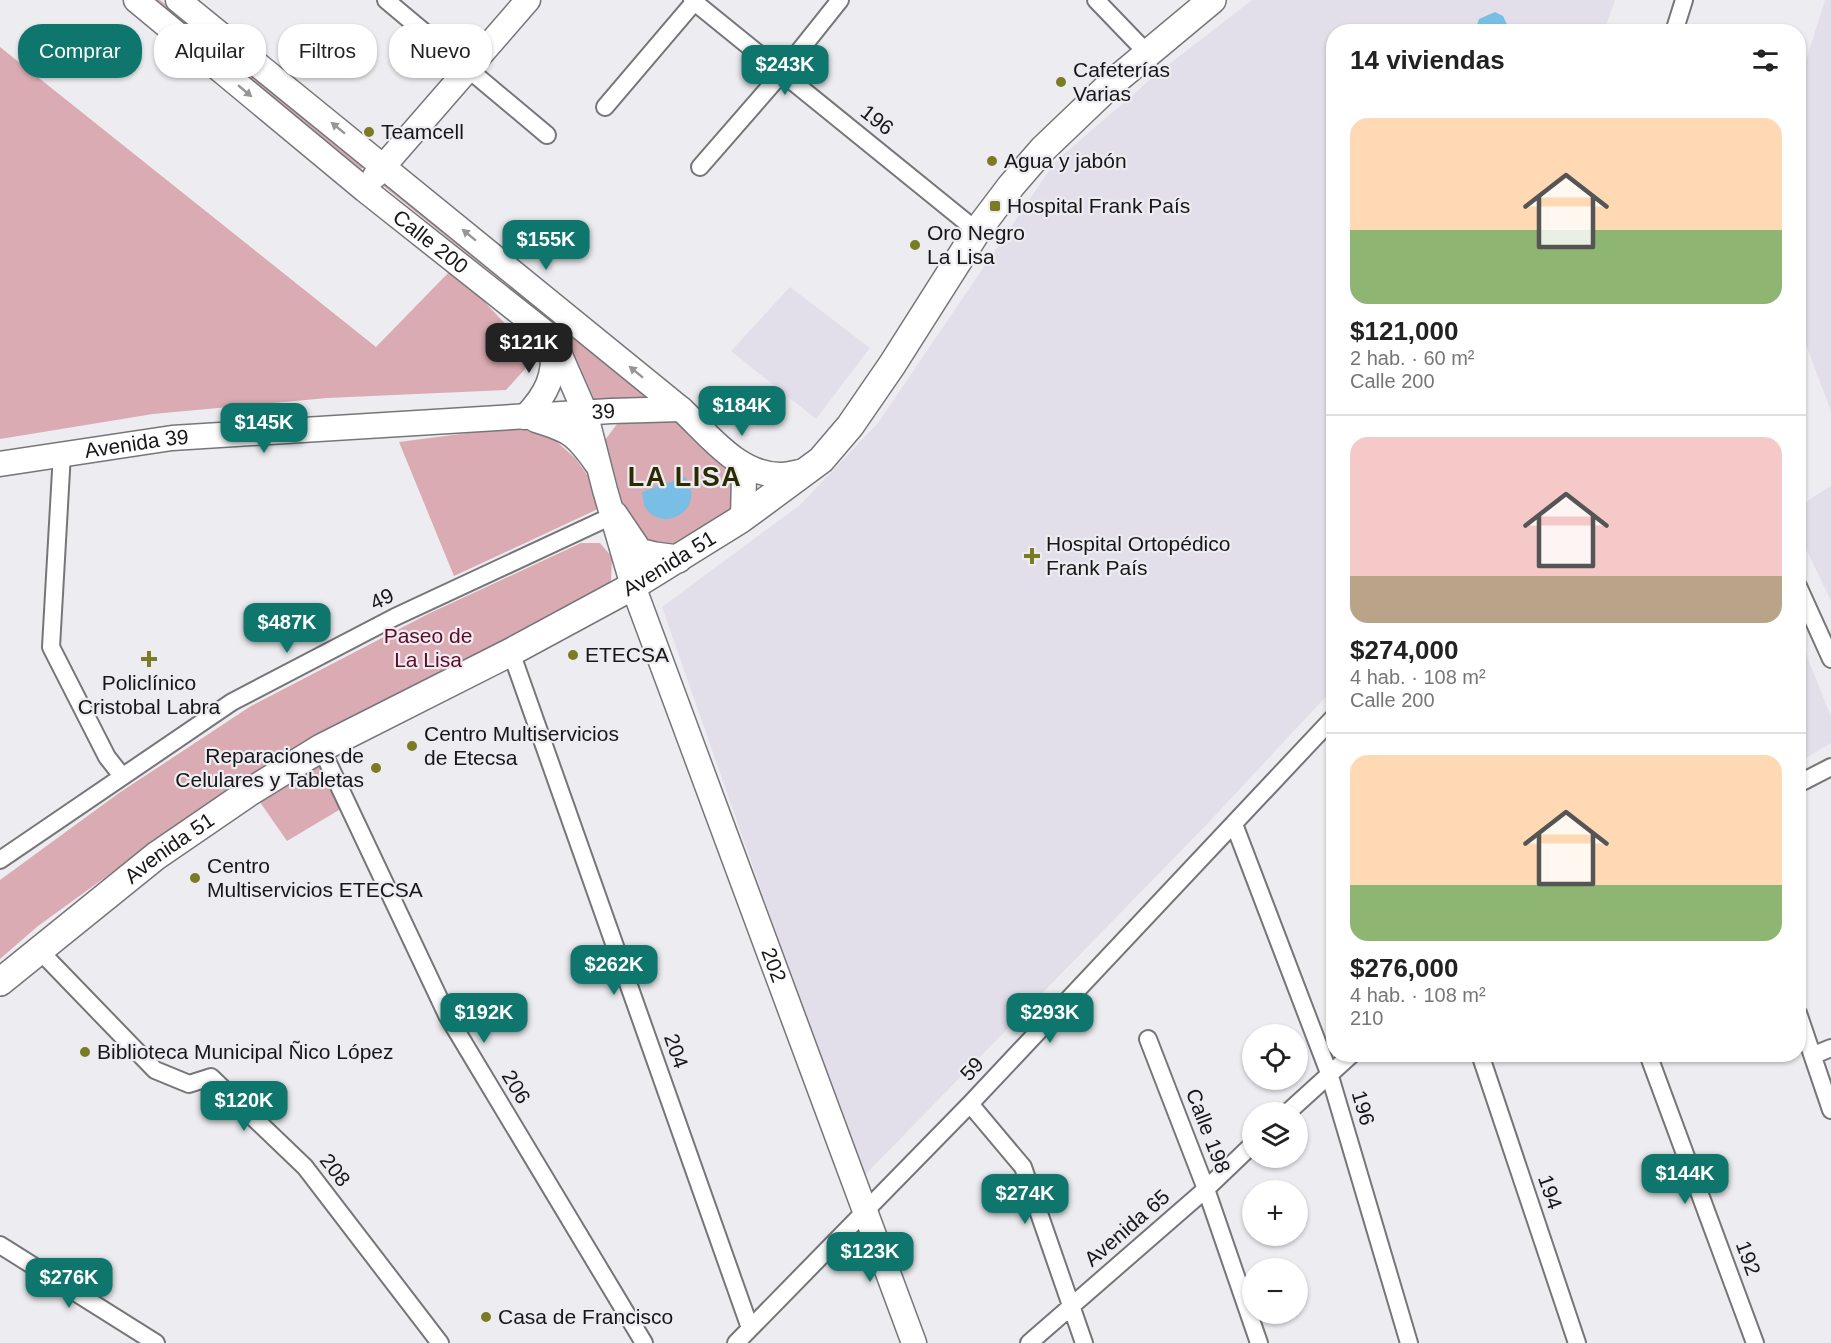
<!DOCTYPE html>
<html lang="es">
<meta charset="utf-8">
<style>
body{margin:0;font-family:Arial,sans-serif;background:#f2f2f2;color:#222;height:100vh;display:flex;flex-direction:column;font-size:22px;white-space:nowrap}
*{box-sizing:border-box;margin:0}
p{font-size:20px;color:#767676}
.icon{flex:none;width:33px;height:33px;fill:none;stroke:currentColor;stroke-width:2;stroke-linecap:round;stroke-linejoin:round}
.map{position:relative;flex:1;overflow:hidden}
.panel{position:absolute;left:1326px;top:24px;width:480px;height:1038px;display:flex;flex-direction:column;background:#fff;border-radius:24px;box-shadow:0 2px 4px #0004}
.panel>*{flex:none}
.top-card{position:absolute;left:18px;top:24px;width:570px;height:54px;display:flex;gap:12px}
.controls{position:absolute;left:1242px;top:1024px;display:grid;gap:12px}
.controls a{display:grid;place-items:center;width:66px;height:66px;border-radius:50%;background:#fff;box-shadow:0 2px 4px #0004;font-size:30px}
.price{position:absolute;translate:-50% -51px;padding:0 14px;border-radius:12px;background:#0f766e;color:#fff;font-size:20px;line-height:39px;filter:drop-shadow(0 2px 3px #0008)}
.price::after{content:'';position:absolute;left:50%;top:36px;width:18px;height:14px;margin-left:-9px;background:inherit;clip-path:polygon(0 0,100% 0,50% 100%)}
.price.active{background:#222;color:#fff}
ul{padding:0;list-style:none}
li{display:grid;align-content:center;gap:12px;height:318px;padding:0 24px}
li+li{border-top:2px solid #e0e0e0}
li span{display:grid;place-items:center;height:186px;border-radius:18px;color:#555}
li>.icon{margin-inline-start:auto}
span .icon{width:108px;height:108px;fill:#fffc;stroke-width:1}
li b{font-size:26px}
h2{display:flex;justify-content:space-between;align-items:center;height:72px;padding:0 24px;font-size:26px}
.tag{padding:0 21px;border-radius:24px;background:#fff;box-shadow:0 2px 4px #0004;font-size:21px;line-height:54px}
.tag.active{background:#0f766e;color:#fff}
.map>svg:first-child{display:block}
.built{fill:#e2dfea}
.green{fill:#daabb2}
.water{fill:#79bfe5}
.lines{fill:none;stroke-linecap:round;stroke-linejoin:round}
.street-casing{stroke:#767578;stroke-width:20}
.secondary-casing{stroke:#767578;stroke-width:27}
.primary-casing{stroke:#767578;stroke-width:30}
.street{stroke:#fff;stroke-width:16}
.secondary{stroke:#fff;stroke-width:24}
.primary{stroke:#fff;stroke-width:27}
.oneway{fill:#979697}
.poi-dot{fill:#7a7b22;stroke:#edecf0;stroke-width:2}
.labels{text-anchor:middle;stroke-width:4.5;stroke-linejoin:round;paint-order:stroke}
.poi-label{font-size:21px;fill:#171618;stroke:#edecf0;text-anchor:start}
.street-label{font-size:21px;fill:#171618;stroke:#edecf0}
.park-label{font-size:21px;fill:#600826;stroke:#edecf0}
.district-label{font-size:27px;font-weight:bold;letter-spacing:1.5px;fill:#2b2b01;stroke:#edecf0}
</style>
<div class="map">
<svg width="1831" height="1343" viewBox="0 0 1831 1343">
<rect width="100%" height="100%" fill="#edecf0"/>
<path class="built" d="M 1252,0 L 1615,0 L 1604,31 L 1334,32 L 1333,689 L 1210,821 L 862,1178 L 662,607 L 800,505 L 878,423 L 1055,162 L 1159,72 Z
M 1825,0 L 1831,0 L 1831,411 L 1803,337 L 1798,335 L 1799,83 Z
M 790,287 L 870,348 L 816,419 L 731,351 Z
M 1831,486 L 1831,601 L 1798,532 L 1799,506 Z
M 1799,636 L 1831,717 L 1831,743 L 1799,762 Z"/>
<path class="green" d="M 153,0 L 160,0 L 365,166 L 361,169 Z
M 0,47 L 376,347 L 453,268 L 536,357 L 506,390 L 327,398 L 153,414 L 0,439 Z
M 384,181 L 662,403 L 596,403 L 568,339 L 536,309 L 381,184 Z
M 671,419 L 730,460 L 734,502 L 727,513 L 670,546 L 654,547 L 630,529 L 605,440 L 620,420 Z
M 522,426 L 556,441 L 575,458 L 593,483 L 598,509 L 454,576 L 399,442 Z
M 581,543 L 600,543 L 612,557 L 611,583 L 598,595 L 147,847 L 38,926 L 0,959 L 0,880 L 119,793 L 251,706 L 428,614 Z
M 319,761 L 344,807 L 287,841 L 255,795 Z"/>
<path class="water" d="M 1495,12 L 1503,16 L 1510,31 L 1475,31 L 1479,19 Z
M 685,477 C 687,481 691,486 691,491 C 695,517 658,530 645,507 C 643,503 643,496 642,492 Z"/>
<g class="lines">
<g class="street-casing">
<path id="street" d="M 386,0 L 547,135
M 692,0 L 977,231
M 1096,0 L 1147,53
M 1674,32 L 1684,0
M 605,107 L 696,0
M 700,167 L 781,74 L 840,0
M 62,453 L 51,647 L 107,757 L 122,776
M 1798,586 L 1831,659
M 511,652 L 750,1328
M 321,748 L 447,1015 L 644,1343
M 1798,784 L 1831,767
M 1234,824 L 1329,1073 L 1409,1343
M 0,860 L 232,702 L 395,617 L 614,515
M 38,949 L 155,1070 L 189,1084 L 211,1077 L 305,1167 L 440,1343
M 1798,1013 L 1831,1110
M 1148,1039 L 1206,1189 L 1259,1343
M 1480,1054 L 1577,1343
M 1648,1054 L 1755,1343
M 1814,1055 L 1831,1048
M 970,1104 L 1023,1167 L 1084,1343
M 1287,1113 L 1352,1054
M 0,1245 L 156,1343
M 736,1343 L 970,1104 L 1334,717
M 1029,1343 L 1206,1189 L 1252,1145"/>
</g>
<g class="secondary-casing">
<g id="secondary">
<path id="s1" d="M 136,0 L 365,190 L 553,339 L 585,412 L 605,490 L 633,586 L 914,1343"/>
<path d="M 178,0 L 681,409 C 709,435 739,476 782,475 C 789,475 798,472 805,471"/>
<path d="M 375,176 L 528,0"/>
<path d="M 525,417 C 548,393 555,376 553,344"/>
<path d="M 536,420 C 569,430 576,434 596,463"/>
<path d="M 740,463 L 744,477 L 743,518"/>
<path id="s2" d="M 0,464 L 172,438 L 611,411 L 681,409"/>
</g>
</g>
<g class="primary-casing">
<g id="primary">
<path d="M 614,515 L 639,552 L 655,556 L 678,559"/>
<path id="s3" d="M 0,982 L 156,856 L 248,793 L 321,748 L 511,652 L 633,586 L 741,519 L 821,460 L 850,426 L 892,365 L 977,231 L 1011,186 L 1043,149 L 1110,85 L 1212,0"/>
</g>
</g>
<use href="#street" class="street"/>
<use href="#secondary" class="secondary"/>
<use href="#primary" class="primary"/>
</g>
<defs><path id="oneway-solid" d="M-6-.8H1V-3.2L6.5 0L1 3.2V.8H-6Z" transform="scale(1.5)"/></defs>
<g class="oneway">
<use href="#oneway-solid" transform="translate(245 91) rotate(40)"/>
<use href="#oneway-solid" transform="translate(338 128) rotate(-141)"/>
<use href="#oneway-solid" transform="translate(469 235) rotate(-141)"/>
<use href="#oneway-solid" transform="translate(636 372) rotate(-141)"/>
</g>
<g class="poi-dot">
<circle cx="1061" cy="82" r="6"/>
<circle cx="369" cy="132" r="6"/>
<circle cx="992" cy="161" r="6"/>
<rect x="989" y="200" width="12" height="12" rx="3"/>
<circle cx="915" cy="245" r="6"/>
<path d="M1029 547h6v6h6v6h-6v6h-6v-6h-6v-6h6z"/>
<circle cx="573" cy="655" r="6"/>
<path d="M146 650h6v6h6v6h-6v6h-6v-6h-6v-6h6z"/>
<circle cx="412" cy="746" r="6"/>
<circle cx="376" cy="768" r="6"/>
<circle cx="195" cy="878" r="6"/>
<circle cx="85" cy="1052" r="6"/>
<circle cx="486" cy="1317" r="6"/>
</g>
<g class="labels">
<g class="poi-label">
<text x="1073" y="77">Cafeterías<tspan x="1073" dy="24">Varias</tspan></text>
<text x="381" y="139">Teamcell</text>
<text x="1004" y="168">Agua y jabón</text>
<text x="1007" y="213">Hospital Frank País</text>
<text x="927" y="240">Oro Negro<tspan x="927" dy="24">La Lisa</tspan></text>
<text x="1046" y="551">Hospital Ortopédico<tspan x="1046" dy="24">Frank País</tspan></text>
<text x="585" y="662">ETECSA</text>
<text x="149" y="690" text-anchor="middle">Policlínico<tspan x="149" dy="24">Cristobal Labra</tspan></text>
<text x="424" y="741">Centro Multiservicios<tspan x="424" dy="24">de Etecsa</tspan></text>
<text x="364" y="763" text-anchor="end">Reparaciones de<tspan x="364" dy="24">Celulares y Tabletas</tspan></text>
<text x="207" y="873">Centro<tspan x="207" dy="24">Multiservicios ETECSA</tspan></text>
<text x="97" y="1059">Biblioteca Municipal Ñico López</text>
<text x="498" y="1324">Casa de Francisco</text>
</g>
<g class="street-label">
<text transform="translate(877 120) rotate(38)" y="7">196</text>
<text dy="7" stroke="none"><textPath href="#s1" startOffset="381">Calle 200</textPath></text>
<text dy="7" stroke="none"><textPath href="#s2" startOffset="606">39</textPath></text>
<text dy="7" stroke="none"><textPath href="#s2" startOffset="138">Avenida 39</textPath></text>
<text dy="7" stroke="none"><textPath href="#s3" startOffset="792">Avenida 51</textPath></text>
<text transform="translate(382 599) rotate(-26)" y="7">49</text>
<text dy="7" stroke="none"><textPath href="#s3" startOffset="216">Avenida 51</textPath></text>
<text dy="7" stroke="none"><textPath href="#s1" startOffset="1202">202</textPath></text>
<text transform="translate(676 1051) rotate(71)" y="7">204</text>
<text transform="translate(972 1069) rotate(-47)" y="7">59</text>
<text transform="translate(516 1087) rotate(59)" y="7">206</text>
<text transform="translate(1363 1108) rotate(74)" y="7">196</text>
<text transform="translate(1208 1131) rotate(69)" y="7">Calle 198</text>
<text transform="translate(335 1170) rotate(52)" y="7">208</text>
<text transform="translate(1550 1192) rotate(71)" y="7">194</text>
<text transform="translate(1127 1228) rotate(-41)" y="7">Avenida 65</text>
<text transform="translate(1748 1258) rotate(70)" y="7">192</text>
</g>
<g class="park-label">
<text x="428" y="643">Paseo de<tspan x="428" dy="24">La Lisa</tspan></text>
</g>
<g class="district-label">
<text x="685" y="486">LA LISA</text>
</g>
</g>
</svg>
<div class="controls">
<a><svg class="icon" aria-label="locate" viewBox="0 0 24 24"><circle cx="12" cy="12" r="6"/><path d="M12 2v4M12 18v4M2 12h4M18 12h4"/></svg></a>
<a><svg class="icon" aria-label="layers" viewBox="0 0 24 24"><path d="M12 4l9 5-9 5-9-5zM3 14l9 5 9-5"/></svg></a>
<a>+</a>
<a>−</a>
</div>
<b class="price" style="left:785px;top:96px">$243K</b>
<b class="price" style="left:546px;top:271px">$155K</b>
<b class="price active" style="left:529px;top:374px">$121K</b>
<b class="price" style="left:742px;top:437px">$184K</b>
<b class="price" style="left:264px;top:454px">$145K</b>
<b class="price" style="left:287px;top:654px">$487K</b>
<b class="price" style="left:614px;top:996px">$262K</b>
<b class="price" style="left:484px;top:1044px">$192K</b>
<b class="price" style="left:1050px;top:1044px">$293K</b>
<b class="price" style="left:244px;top:1132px">$120K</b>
<b class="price" style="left:1685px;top:1205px">$144K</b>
<b class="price" style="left:1025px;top:1225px">$274K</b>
<b class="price" style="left:870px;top:1283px">$123K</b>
<b class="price" style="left:69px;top:1309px">$276K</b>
<div class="top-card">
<a class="tag active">Comprar</a>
<a class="tag">Alquilar</a>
<a class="tag">Filtros</a>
<a class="tag">Nuevo</a>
</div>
<section class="panel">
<h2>14 viviendas<svg class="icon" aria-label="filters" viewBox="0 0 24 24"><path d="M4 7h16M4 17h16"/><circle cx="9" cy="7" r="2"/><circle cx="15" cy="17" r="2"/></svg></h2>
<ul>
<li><span style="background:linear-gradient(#ffd9b3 60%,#8fb573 0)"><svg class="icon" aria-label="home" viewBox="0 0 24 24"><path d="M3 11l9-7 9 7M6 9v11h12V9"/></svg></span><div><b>$121,000</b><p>2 hab. · 60 m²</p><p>Calle 200</p></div></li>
<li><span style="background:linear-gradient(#f6c9c9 75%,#b9a48a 0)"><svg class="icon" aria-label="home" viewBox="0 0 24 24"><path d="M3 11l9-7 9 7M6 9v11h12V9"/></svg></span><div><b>$274,000</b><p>4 hab. · 108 m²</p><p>Calle 200</p></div></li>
<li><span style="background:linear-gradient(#ffd9b3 70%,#8fb573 0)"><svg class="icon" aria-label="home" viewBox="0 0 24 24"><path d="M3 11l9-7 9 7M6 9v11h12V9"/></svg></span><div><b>$276,000</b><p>4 hab. · 108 m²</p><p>210</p></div></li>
</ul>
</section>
</div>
